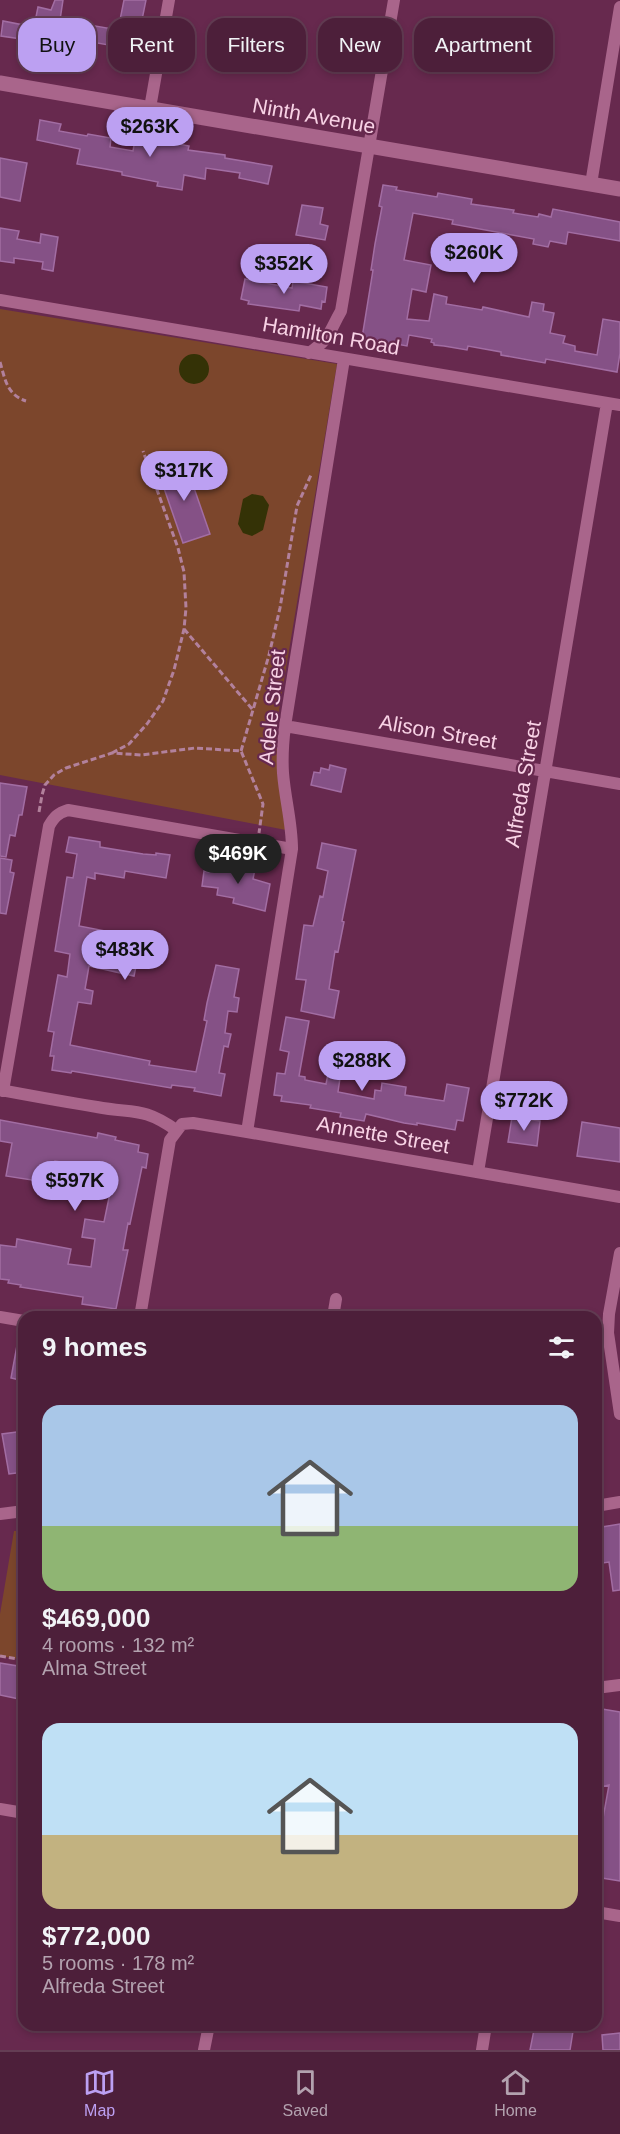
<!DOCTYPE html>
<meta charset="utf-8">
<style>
body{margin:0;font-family:Helvetica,sans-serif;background:#542742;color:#f1f3f6;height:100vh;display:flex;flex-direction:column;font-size:22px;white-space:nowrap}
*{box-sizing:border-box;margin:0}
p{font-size:20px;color:#b3a2af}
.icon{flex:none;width:33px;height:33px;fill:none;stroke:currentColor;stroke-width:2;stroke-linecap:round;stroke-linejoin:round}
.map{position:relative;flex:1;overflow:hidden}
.panel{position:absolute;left:18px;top:1311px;width:584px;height:720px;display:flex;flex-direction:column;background:#4d1f3a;border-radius:18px;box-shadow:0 3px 9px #0003,0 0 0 2px #643d54}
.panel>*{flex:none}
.hud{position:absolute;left:18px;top:18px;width:585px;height:54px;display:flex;gap:12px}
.price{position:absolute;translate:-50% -51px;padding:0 14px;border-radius:21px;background:#bca0f2;color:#111;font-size:20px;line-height:39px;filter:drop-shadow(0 2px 3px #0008)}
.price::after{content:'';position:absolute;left:50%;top:36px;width:18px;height:14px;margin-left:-9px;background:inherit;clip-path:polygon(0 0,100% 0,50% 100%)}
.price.on{background:#222;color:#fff}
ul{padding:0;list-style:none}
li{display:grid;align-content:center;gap:12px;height:318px;padding:0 24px}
li span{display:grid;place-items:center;height:186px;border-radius:18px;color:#555}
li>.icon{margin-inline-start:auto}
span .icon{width:108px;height:108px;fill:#fffc;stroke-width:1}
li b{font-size:26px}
h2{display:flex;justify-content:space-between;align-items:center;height:72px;padding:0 24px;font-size:26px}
.pill{padding:0 21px;border-radius:18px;background:#4d1f3a;box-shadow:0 3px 9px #0003,0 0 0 2px #643d54;font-size:21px;line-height:54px}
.pill.on{background:#bca0f2;color:#111}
.menu{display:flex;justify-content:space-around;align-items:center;height:84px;border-top:2px solid #643d54;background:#4d1f3a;font-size:16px;color:#b3a2af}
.menu a{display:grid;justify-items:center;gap:3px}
.menu .on{color:#bca0f2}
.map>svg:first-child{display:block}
.green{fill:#7c462c}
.water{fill:#343206}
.building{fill:#855186;stroke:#a26da3;stroke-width:1.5}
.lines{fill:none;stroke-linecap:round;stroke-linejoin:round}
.path{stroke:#b2819c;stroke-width:3;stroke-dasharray:6 3;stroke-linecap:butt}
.minor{stroke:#a9658b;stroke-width:12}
.tertiary{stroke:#a9658b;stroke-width:15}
.labels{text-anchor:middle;stroke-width:4.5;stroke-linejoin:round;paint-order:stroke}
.street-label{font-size:21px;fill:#f8d2e5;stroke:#67294e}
</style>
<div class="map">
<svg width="620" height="2050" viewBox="0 0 620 2050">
<rect width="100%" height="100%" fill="#67294e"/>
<path class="green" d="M 0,309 L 337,364 L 276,728 L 278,768 L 286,830 L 0,775 Z
M 14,1531 L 24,1531 L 24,1660 L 0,1656 L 0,1614 Z"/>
<path class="water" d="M179 369a15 15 0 1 1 30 0a15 15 0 1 1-30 0Z
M 252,494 L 263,496 L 269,505 L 263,530 L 252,536 L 243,533 L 238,524 L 243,499 Z"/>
<path class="building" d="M 55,0 L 63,0 L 60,20 L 118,30 L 124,0 L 146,0 L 133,64 L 112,60 L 115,46 L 57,36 L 56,44 L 1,36 L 3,21 L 34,27 L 38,7 L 51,10 Z
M 40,120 L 61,124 L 59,131 L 87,136 L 88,134 L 111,138 L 110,147 L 133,151 L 135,140 L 143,141 L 144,137 L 189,146 L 188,150 L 225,155 L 225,158 L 272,166 L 268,184 L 239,178 L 240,173 L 206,168 L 205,179 L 184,175 L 182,190 L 157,186 L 158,182 L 122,175 L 122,172 L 77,164 L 80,149 L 37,140 Z
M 0,158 L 27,163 L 20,201 L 0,197 Z
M 383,185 L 397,187 L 396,190 L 437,197 L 438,193 L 472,199 L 471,204 L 514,210 L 513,213 L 538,217 L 539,214 L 551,217 L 553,209 L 620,222 L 620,241 L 568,232 L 566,244 L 550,241 L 548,247 L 533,244 L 534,239 L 452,224 L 453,220 L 413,213 L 404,260 L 431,265 L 426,292 L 412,289 L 407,319 L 429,321 L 434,294 L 447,297 L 446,304 L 482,310 L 483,307 L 529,317 L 532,302 L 544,304 L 543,311 L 554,313 L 550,333 L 565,336 L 563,343 L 575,346 L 575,351 L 597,355 L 603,319 L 620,322 L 620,353 L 617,372 L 546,359 L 545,363 L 501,355 L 501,352 L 468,346 L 467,350 L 444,346 L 434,345 L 434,343 L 431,342 L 432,339 L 409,335 L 407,346 L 362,338 L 373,270 L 371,270 L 375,244 L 382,207 L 379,206 Z
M 302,205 L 323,208 L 320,224 L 328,226 L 325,240 L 296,235 Z
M 0,228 L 19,231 L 17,239 L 40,243 L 41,234 L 58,237 L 53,271 L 42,269 L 43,262 L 14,258 L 14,263 L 0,261 Z
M 245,279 L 292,288 L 293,281 L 327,287 L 325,302 L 322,301 L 321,309 L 300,305 L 299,311 L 248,304 L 249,301 L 241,299 Z
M 185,462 L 210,534 L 183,543 L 158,471 Z
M 330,765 L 346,769 L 341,792 L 311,785 L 314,772 L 320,773 L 321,768 L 329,770 Z
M 0,783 L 27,787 L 22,815 L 19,815 L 15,836 L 10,835 L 6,857 L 0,856 Z
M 69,837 L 100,842 L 100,847 L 143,854 L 156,855 L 156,853 L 170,855 L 166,878 L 125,871 L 124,878 L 95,873 L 95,879 L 87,877 L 79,926 L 142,938 L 134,976 L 89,966 L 85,989 L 93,991 L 91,1004 L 78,1002 L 70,1045 L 150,1061 L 149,1065 L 196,1072 L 207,1021 L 204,1020 L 207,1003 L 216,965 L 239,969 L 234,997 L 239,998 L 237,1012 L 228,1011 L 225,1033 L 231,1034 L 228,1047 L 224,1046 L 219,1073 L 225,1074 L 221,1096 L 194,1091 L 195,1088 L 172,1085 L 171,1088 L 72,1071 L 71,1073 L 52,1070 L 54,1056 L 50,1056 L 54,1032 L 48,1031 L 58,975 L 67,977 L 70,954 L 55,951 L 67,877 L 73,878 L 77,854 L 66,852 Z
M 322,843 L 356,850 L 342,921 L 344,922 L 338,952 L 335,951 L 329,989 L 339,991 L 334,1018 L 301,1011 L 306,980 L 296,979 L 304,925 L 313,926 L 320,896 L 323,897 L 328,871 L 317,868 Z
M 0,858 L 12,860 L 10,872 L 14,873 L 6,914 L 0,913 Z
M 223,864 L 255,869 L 253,879 L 270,884 L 265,911 L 233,903 L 234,898 L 217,895 L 218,888 L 202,886 L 204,871 L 209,872 L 210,865 L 223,867 Z
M 286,1017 L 309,1021 L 299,1076 L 305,1077 L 305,1080 L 326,1084 L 329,1069 L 341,1071 L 338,1092 L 374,1099 L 375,1090 L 381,1091 L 382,1083 L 406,1087 L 405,1095 L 444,1101 L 447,1084 L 469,1088 L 463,1121 L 457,1120 L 455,1130 L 417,1123 L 417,1125 L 404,1123 L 366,1114 L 364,1121 L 340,1117 L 341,1113 L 310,1108 L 311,1105 L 281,1101 L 282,1096 L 274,1095 L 277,1073 L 285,1074 L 289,1052 L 280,1050 Z
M 512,1117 L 540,1121 L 537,1146 L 508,1142 Z
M 0,1120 L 97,1138 L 98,1133 L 116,1137 L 115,1140 L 139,1145 L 138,1152 L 148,1154 L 146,1168 L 142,1167 L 130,1224 L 128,1223 L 123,1250 L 128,1250 L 116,1309 L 82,1304 L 83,1297 L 20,1287 L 21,1285 L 8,1283 L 9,1280 L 0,1279 L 0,1245 L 16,1247 L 17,1239 L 71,1249 L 68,1264 L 91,1267 L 95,1239 L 82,1237 L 85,1219 L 104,1222 L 110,1193 L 93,1189 L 95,1179 L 80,1176 L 82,1166 L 55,1161 L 54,1167 L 41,1165 L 38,1181 L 6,1176 L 12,1143 L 0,1141 Z
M 582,1122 L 620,1128 L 620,1162 L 577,1156 Z
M 18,1340 L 24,1341 L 24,1381 L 11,1378 Z
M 24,1431 L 24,1472 L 9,1474 L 2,1434 Z
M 620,1524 L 620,1590 L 613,1591 L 609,1562 L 596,1564 L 596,1528 Z
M 0,1663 L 24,1667 L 24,1700 L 0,1695 Z
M 596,1708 L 620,1712 L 620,1881 L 596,1877 L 596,1857 L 609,1785 L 596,1788 Z
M 535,2025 L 574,2025 L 570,2050 L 530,2050 Z
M 620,2033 L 620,2050 L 603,2050 L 602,2035 Z"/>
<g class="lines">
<path class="path" d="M 0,362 C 5,379 7,395 26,401
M 184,629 L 253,710
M 241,751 L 269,655 L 280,608 L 297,506 L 311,475
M 112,753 L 129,744 L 147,724 L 163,701 L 174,670 L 184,629 L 186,608 L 184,572 L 178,548 L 143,451
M 39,812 L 42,795 L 45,785 L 54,775 L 66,768 L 112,753 L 141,755 L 195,748 L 241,751 L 263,804 L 259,833
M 0,1656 L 24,1660"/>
<path class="minor" d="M 150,108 L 169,0
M 591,184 L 620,7
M 0,300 L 620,405
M 309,353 C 330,339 329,332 341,311 L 394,0
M 285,726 L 620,784
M 0,1090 C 32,1096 65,1102 97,1107 C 133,1114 142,1106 176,1130
M 3,1091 L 49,826 C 54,817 58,813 68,810 L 292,849
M 247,1132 L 292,849 C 292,823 285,799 283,773 C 282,757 283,742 285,726 L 344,359
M 478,1172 L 607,403
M 620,1253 L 609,1314 L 608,1333 L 620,1414
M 0,1317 L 24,1321
M 140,1317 L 170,1140 L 182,1124 L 193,1123 L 247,1132 L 620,1197
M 333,1317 L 336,1299
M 596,1506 L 620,1502
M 0,1514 L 24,1511
M 596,1688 L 620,1685
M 0,1809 L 24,1813
M 596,1912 L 620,1916
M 204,2050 L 209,2025
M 482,2050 L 486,2025"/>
<path class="tertiary" d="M 0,83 L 620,189"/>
</g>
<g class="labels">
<g class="street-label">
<text transform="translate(314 116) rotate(10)" y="7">Ninth Avenue</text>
<text transform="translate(331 336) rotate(10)" y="7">Hamilton Road</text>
<text transform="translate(272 707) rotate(-84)" y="7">Adele Street</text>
<text transform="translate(438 732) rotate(10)" y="7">Alison Street</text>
<text transform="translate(523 784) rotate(-80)" y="7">Alfreda Street</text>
<text transform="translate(383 1135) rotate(10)" y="7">Annette Street</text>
</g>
</g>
</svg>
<b class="price" style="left:150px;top:158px">$263K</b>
<b class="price" style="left:474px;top:284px">$260K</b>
<b class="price" style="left:284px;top:295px">$352K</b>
<b class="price" style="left:184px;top:502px">$317K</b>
<b class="price on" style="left:238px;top:885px">$469K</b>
<b class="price" style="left:125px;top:981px">$483K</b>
<b class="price" style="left:362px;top:1092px">$288K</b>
<b class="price" style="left:524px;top:1132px">$772K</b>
<b class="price" style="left:75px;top:1212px">$597K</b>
<div class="hud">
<a class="pill on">Buy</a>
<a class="pill">Rent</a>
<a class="pill">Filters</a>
<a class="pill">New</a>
<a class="pill">Apartment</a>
</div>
<section class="panel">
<h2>9 homes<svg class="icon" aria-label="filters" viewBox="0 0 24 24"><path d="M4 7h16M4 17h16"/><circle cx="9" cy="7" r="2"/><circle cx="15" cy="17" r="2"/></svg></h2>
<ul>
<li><span style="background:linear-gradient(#a9c7e8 65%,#8fb573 0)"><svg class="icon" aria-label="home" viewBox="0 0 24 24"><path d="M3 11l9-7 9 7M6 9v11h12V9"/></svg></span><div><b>$469,000</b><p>4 rooms · 132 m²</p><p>Alma Street</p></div></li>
<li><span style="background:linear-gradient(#bfe0f5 60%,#c2b280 0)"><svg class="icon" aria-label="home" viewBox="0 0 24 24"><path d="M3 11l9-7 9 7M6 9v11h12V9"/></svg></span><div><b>$772,000</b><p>5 rooms · 178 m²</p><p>Alfreda Street</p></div></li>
</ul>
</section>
</div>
<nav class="menu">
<a class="on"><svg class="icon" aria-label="map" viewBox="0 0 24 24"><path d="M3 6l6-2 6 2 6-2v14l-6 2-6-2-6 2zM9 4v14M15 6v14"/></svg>Map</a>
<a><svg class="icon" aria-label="saved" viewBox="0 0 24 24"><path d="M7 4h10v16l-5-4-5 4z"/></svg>Saved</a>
<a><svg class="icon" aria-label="home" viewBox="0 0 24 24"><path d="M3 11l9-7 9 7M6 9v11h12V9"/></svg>Home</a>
</nav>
